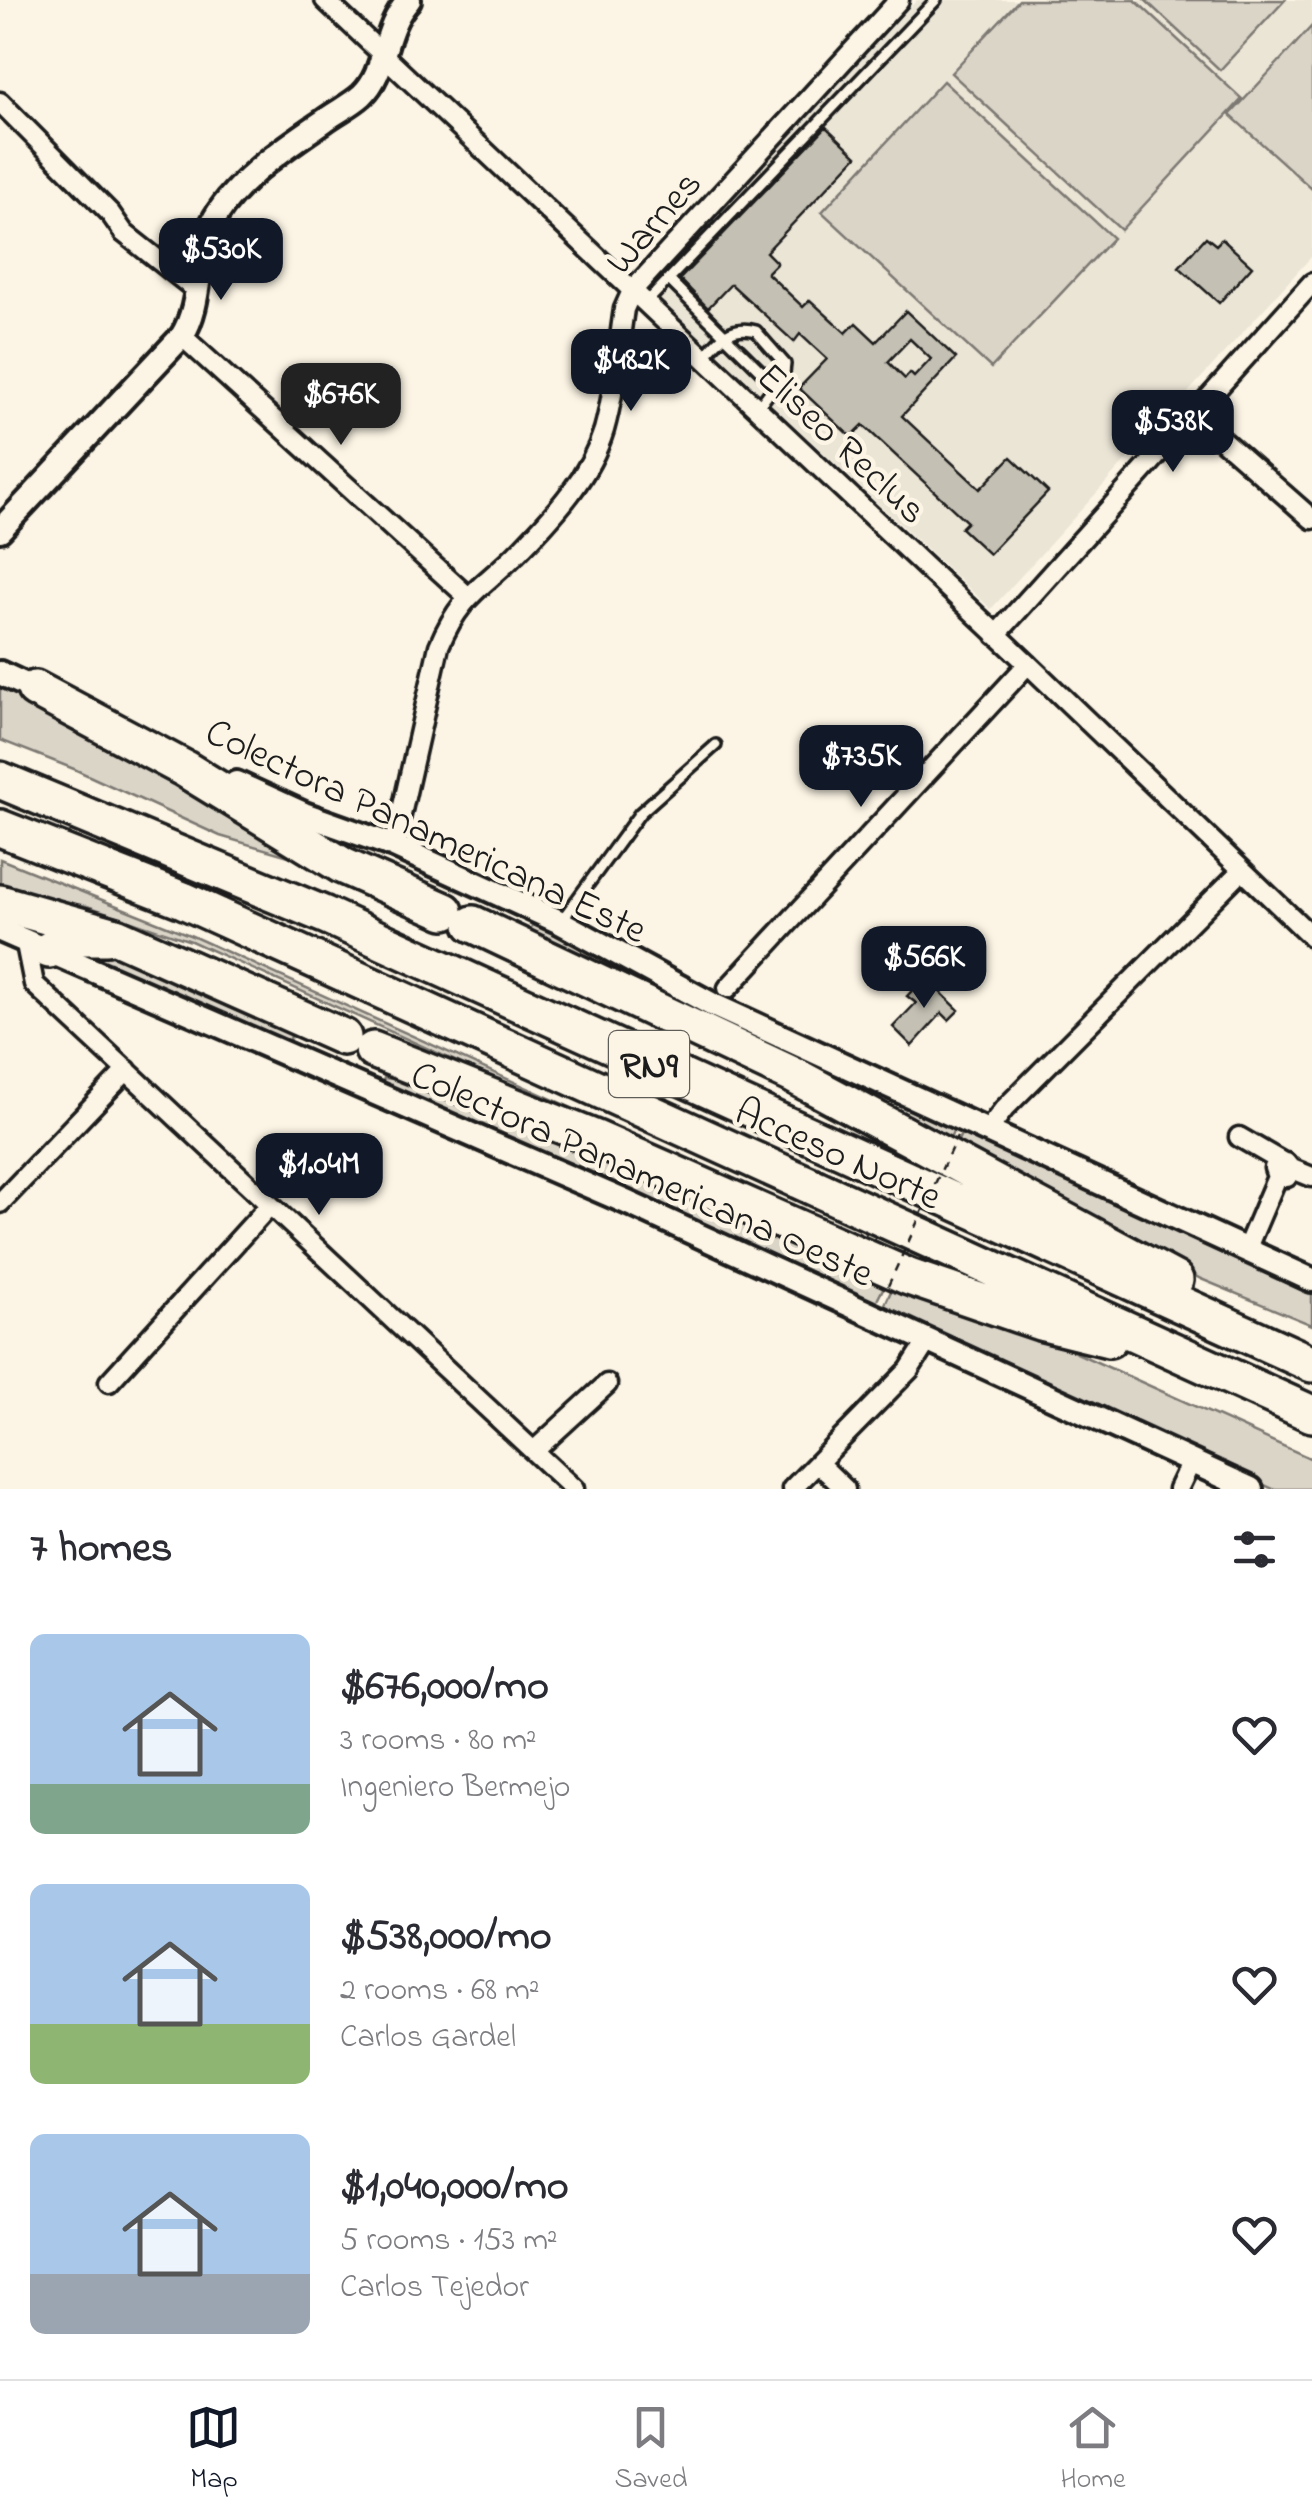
<!DOCTYPE html>
<meta charset="utf-8">
<style>
body{margin:0;font-family:"Indie Flower",sans-serif;background:#f7f7f7;color:#2b2b33;height:100vh;display:flex;flex-direction:column;font-size:38px;white-space:nowrap}
*{box-sizing:border-box;margin:0}
p{font-size:32px;color:#7c7c81}
.icon{flex:none;width:55px;height:55px;fill:none;stroke:currentColor;stroke-width:2;stroke-linecap:round;stroke-linejoin:round}
.map{position:relative;height:1489px;overflow:hidden}
.sheet{display:flex;flex-direction:column;background:#fff;flex:1}
.sheet>*{flex:none}
.price{position:absolute;translate:-50% -85px;padding:0 22px;border-radius:20px;background:#111827;color:#fff;font-size:32px;line-height:65px;filter:drop-shadow(0 2px 5px #0008)}
.price::after{content:'';position:absolute;left:50%;top:60px;width:30px;height:22px;margin-left:-15px;background:inherit;clip-path:polygon(0 0,100% 0,50% 100%)}
.price.current{background:#222;color:#fff}
ul{padding:0;list-style:none}
li{display:flex;align-items:center;gap:30px;height:250px;padding:0 30px}
li span{display:grid;place-items:center;flex:none;width:280px;height:200px;border-radius:15px;color:#555}
li>.icon{margin-inline-start:auto}
span .icon{width:120px;height:120px;fill:#fffc;stroke-width:1}
li b{font-size:42px}
h2{display:flex;justify-content:space-between;align-items:center;height:120px;padding:0 30px;font-size:42px}
.menu{display:flex;justify-content:space-around;align-items:center;height:140px;border-top:2px solid #e1e1e2;background:#fff;font-size:28px;color:#7c7c81}
.menu a{display:grid;justify-items:center;gap:5px}
.menu .current{color:#111827}
.map>svg:first-child{display:block}
.built{fill:#ebe5d6}
.green{fill:#dbd5c8;stroke:#7c7872;stroke-width:2.5}
.building{fill:#c4c0b3;stroke:#1c1c1c;stroke-width:2.5;fill-rule:evenodd}
.lines{fill:none;stroke-linecap:round;stroke-linejoin:round}
.service-casing{stroke:#1c1c1c;stroke-width:16}
.minor-casing{stroke:#1c1c1c;stroke-width:25}
.tertiary-casing{stroke:#1c1c1c;stroke-width:30}
.motorway-casing{stroke:#1c1c1c;stroke-width:42}
.service{stroke:#fcf5e5;stroke-width:9}
.minor{stroke:#fcf5e5;stroke-width:18}
.tertiary{stroke:#fcf5e5;stroke-width:22}
.motorway{stroke:#fcf5e5;stroke-width:35}
.path-bridge{stroke:#1c1c1c;stroke-width:2.5;stroke-dasharray:8 8;stroke-linecap:butt}
.labels{text-anchor:middle;stroke-width:9;stroke-linejoin:round;paint-order:stroke}
.shield{fill:#fcf5e5;stroke:#5f5d58;stroke-width:2.5}
.shield-label{font-size:38px;font-weight:bold;fill:#1c1c1c}
.street-label{font-size:40px;fill:#1c1c1c;stroke:#fcf5e5}
</style>
<div class="map">
<svg width="1312" height="1489" viewBox="0 0 1312 1489">
<rect width="100%" height="100%" fill="#fcf5e5"/>
<filter id="ink" filterUnits="userSpaceOnUse"><feTurbulence type="fractalNoise" baseFrequency=".01" numOctaves="2"/><feDisplacementMap in="SourceGraphic" scale="20" xChannelSelector="R" yChannelSelector="G"/><feConvolveMatrix kernelMatrix="1 2 1 2 8 2 1 2 1" color-interpolation-filters="sRGB"/></filter>
<g filter="url(#ink)">
<path class="built" d="M 917,0 L 1312,0 L 1312,256 L 991,609 L 647,288 Z"/>
<path class="green" d="M 1019,0 L 1135,0 L 1242,99 L 1121,230 L 951,73 Z
M 1145,0 L 1285,0 L 1220,70 Z
M 1312,26 L 1312,189 L 1230,115 Z
M 943,81 L 1113,238 L 991,368 L 822,212 Z
M 0,682 L 58,712 L 299,859 L 220,836 L 74,769 L 0,740 Z
M 0,859 L 192,936 L 671,1153 L 669,1158 L 191,941 L 87,906 L 0,890 Z
M 533,922 L 556,932 L 592,957 L 593,964 L 529,935 Z
M 92,942 L 294,1029 L 287,1046 L 70,947 Z
M 824,1072 L 954,1129 L 945,1149 L 821,1074 Z
M 384,1078 L 410,1081 L 891,1273 L 873,1308 L 381,1087 Z
M 962,1132 L 1312,1291 L 1312,1325 L 1201,1279 L 1077,1212 L 953,1151 Z
M 897,1278 L 1050,1341 L 1312,1459 L 1312,1489 L 1273,1489 L 881,1313 Z"/>
<path class="building" d="M 826,127 L 857,156 L 766,252 L 777,263 L 767,273 L 803,307 L 810,300 L 846,333 L 856,323 L 876,342 L 906,311 L 956,358 L 902,416 L 980,489 L 1011,457 L 1048,492 L 989,554 L 961,528 L 967,522 L 863,425 L 851,437 L 799,388 L 827,359 L 800,334 L 794,342 L 731,284 L 708,308 L 680,279 ZM 910,339 L 931,359 L 914,377 L 910,373 L 905,379 L 888,362 Z
M 1206,237 L 1216,245 L 1222,239 L 1252,266 L 1219,303 L 1179,267 Z
M 925,977 L 959,1010 L 949,1020 L 942,1013 L 912,1046 L 893,1027 L 916,1003 L 907,996 Z"/>
<g class="lines">
<g class="service-casing">
<path id="service" d="M 668,279 L 775,385
M 645,304 L 936,0
M 704,357 C 719,339 731,324 756,331 L 785,364 L 784,373 L 757,409
M 562,920 L 640,813 L 716,745"/>
</g>
<g class="minor-casing">
<path id="minor" d="M 325,0 L 1028,664 L 1312,937
M 0,102 L 110,213 L 124,233 L 196,290
M 182,336 L 467,596
M 1195,416 L 1312,519
M 996,635 L 1312,283
M 394,846 L 439,646 C 462,591 485,587 522,548 C 555,514 590,476 604,430 C 615,391 618,348 624,309 L 632,291 L 899,0
M 25,939 L 34,984 L 574,1489
M 728,988 L 1028,664
M 988,1130 L 1004,1109 L 1242,870
M 1239,1137 L 1282,1162
M 1290,1168 L 1312,1177
M 0,1203 L 127,1070
M 1246,1250 L 1277,1177 L 1274,1168 L 1277,1164 L 1286,1163 L 1290,1168 L 1287,1177 L 1277,1177
M 109,1382 L 270,1205
M 534,1451 L 607,1384
M 818,1463 L 845,1489
M 792,1489 L 909,1370 L 927,1342
M 1178,1489 L 1191,1462"/>
</g>
<g class="tertiary-casing">
<path id="tertiary" d="M 0,530 L 182,336 C 204,301 194,254 215,218 C 238,179 287,146 324,121 C 336,112 351,105 362,95 C 388,70 381,31 409,0
M 0,673 L 43,693
M 236,783 L 304,814 L 394,846 L 560,922 L 713,1005 L 1312,1280
M 0,930 L 626,1202 L 1251,1489"/>
</g>
<g class="motorway-casing">
<path id="motorway" d="M 35,689 L 185,769 L 343,866 L 445,911
M 0,780 L 325,915 L 1312,1364
M 0,828 L 183,900 L 1312,1414
M 0,903 L 116,936 L 343,1037
M 473,924 L 795,1076 L 1175,1280
M 49,950 L 75,937 L 106,937
M 373,1050 L 596,1139 L 909,1277 L 1040,1322 L 1109,1339"/>
</g>
<use href="#service" class="service"/>
<use href="#minor" class="minor"/>
<use href="#tertiary" class="tertiary"/>
<use href="#motorway" class="motorway"/>
<path class="path-bridge" d="M 888,1286 L 957,1136"/>
</g>
</g>
<g class="labels">
<rect class="shield" x="609" y="1031" width="80" height="66" rx="8"/>
<g class="shield-label">
<text x="649" y="1077">RN9</text>
</g>
<g class="street-label">
<text transform="translate(652 221) rotate(-49)" y="14">Warnes</text>
<text transform="translate(843 442) rotate(43)" y="14">Eliseo Reclus</text>
<text transform="translate(427 829) rotate(25)" y="14">Colectora Panamericana Este</text>
<text transform="translate(839 1152) rotate(24)" y="14">Acceso Norte</text>
<text transform="translate(643 1172) rotate(24)" y="14">Colectora Panamericana Oeste</text>
</g>
</g>
</svg>
<b class="price" style="left:221px;top:303px">$530K</b>
<b class="price" style="left:631px;top:414px">$482K</b>
<b class="price current" style="left:341px;top:448px">$676K</b>
<b class="price" style="left:1173px;top:475px">$538K</b>
<b class="price" style="left:861px;top:810px">$735K</b>
<b class="price" style="left:924px;top:1011px">$566K</b>
<b class="price" style="left:319px;top:1218px">$1.04M</b>
</div>
<section class="sheet">
<h2>7 homes<svg class="icon" aria-label="filters" viewBox="0 0 24 24"><path d="M4 7h16M4 17h16"/><circle cx="9" cy="7" r="2"/><circle cx="15" cy="17" r="2"/></svg></h2>
<ul>
<li><span style="background:linear-gradient(#a9c7e8 75%,#7fa58c 0)"><svg class="icon" aria-label="home" viewBox="0 0 24 24"><path d="M3 11l9-7 9 7M6 9v11h12V9"/></svg></span><div><b>$676,000/mo</b><p>3 rooms · 80 m²</p><p>Ingeniero Bermejo</p></div><svg class="icon" aria-label="heart" viewBox="0 0 24 24"><path d="M12 20l-8-8c-3-5 5-10 8-4 3-6 11-1 8 4z"/></svg></li>
<li><span style="background:linear-gradient(#a9c7e8 70%,#8fb573 0)"><svg class="icon" aria-label="home" viewBox="0 0 24 24"><path d="M3 11l9-7 9 7M6 9v11h12V9"/></svg></span><div><b>$538,000/mo</b><p>2 rooms · 68 m²</p><p>Carlos Gardel</p></div><svg class="icon" aria-label="heart" viewBox="0 0 24 24"><path d="M12 20l-8-8c-3-5 5-10 8-4 3-6 11-1 8 4z"/></svg></li>
<li><span style="background:linear-gradient(#a9c7e8 70%,#9aa5b1 0)"><svg class="icon" aria-label="home" viewBox="0 0 24 24"><path d="M3 11l9-7 9 7M6 9v11h12V9"/></svg></span><div><b>$1,040,000/mo</b><p>5 rooms · 153 m²</p><p>Carlos Tejedor</p></div><svg class="icon" aria-label="heart" viewBox="0 0 24 24"><path d="M12 20l-8-8c-3-5 5-10 8-4 3-6 11-1 8 4z"/></svg></li>
</ul>
</section>
<nav class="menu">
<a class="current"><svg class="icon" aria-label="map" viewBox="0 0 24 24"><path d="M3 6l6-2 6 2 6-2v14l-6 2-6-2-6 2zM9 4v14M15 6v14"/></svg>Map</a>
<a><svg class="icon" aria-label="saved" viewBox="0 0 24 24"><path d="M7 4h10v16l-5-4-5 4z"/></svg>Saved</a>
<a><svg class="icon" aria-label="home" viewBox="0 0 24 24"><path d="M3 11l9-7 9 7M6 9v11h12V9"/></svg>Home</a>
</nav>
